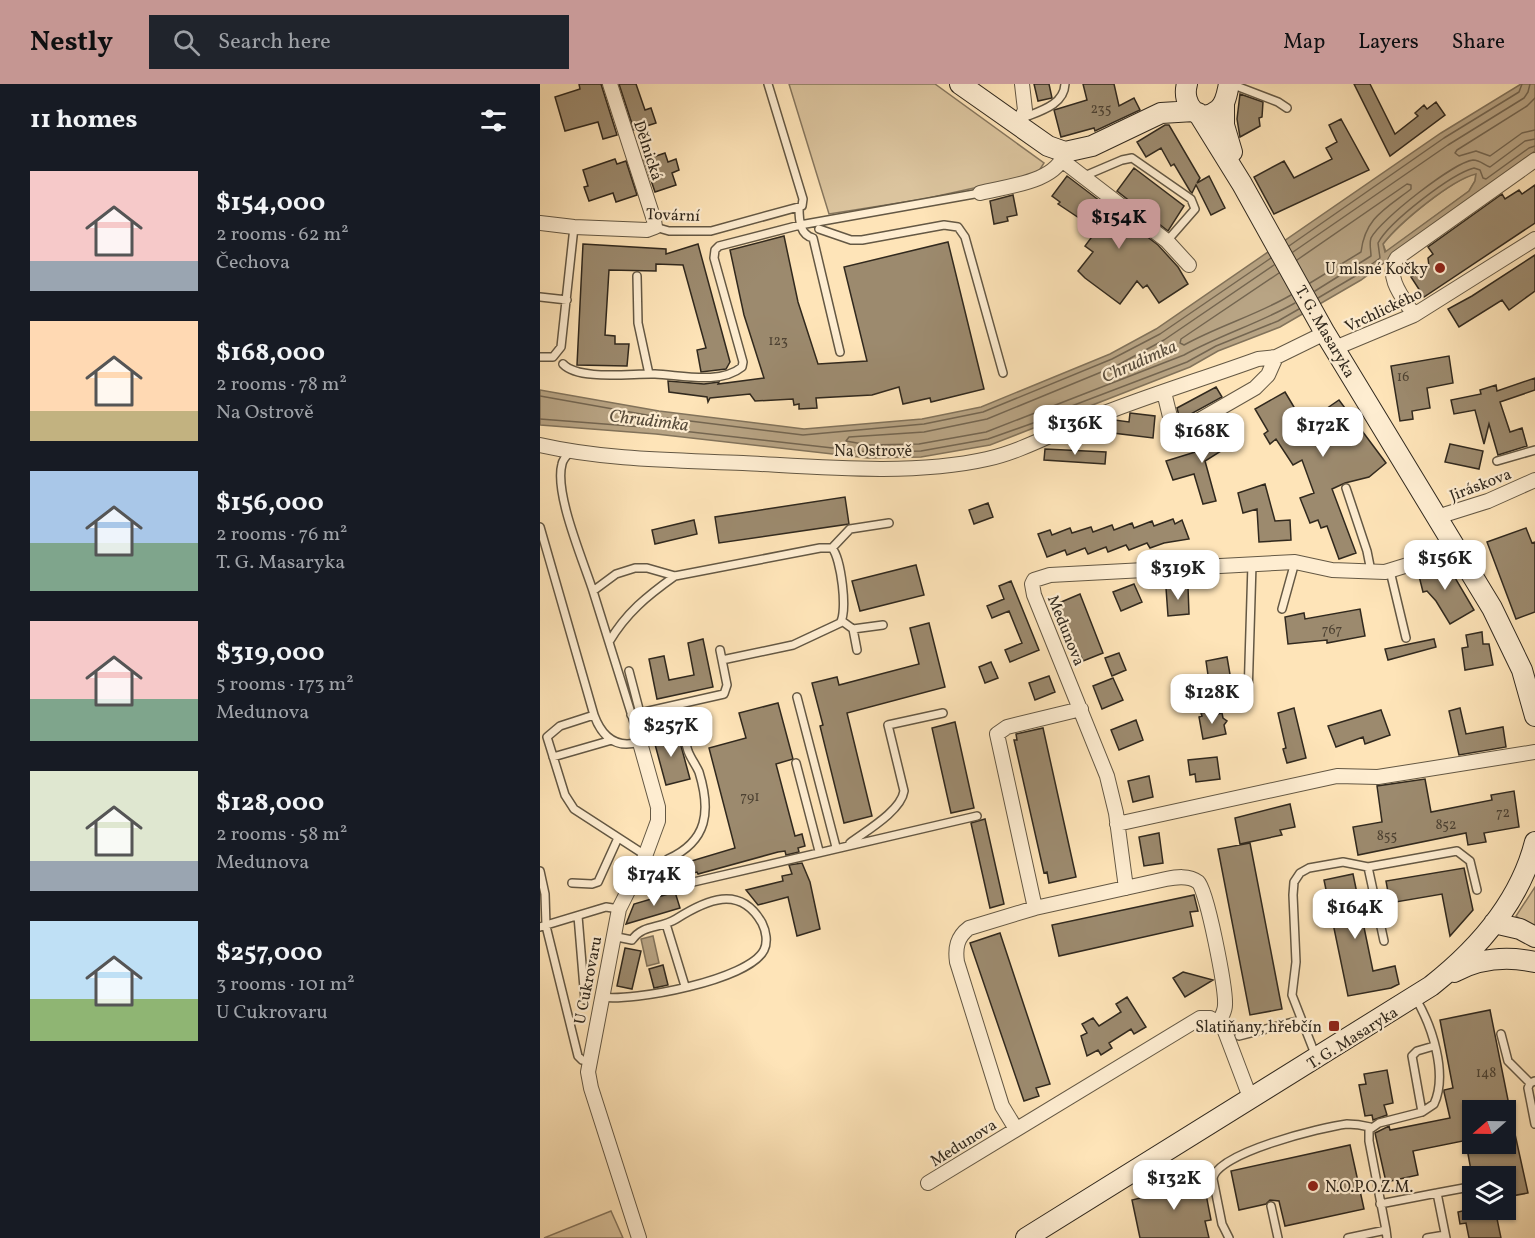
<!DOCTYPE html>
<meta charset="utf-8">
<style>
body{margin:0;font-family:Vollkorn,serif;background:#20242c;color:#f1f3f6;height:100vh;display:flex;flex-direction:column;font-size:22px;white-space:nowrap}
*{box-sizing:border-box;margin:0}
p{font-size:20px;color:#9ea1a6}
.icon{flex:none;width:33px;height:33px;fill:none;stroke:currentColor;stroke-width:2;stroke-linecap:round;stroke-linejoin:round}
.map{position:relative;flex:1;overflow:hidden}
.side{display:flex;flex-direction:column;background:#171b24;width:540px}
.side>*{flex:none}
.needle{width:39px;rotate:250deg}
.controls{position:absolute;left:922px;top:1016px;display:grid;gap:12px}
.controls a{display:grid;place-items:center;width:54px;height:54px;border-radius:0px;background:#171b24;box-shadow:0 2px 4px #0004;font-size:30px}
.price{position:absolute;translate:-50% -51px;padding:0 14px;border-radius:12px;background:#fff;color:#222;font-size:20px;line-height:39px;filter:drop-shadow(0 2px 3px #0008)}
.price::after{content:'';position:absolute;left:50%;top:36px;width:18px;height:14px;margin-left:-9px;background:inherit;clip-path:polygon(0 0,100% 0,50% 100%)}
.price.on{background:#c59692;color:#111}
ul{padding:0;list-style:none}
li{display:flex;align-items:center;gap:18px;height:150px;padding:0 30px}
li span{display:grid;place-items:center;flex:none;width:168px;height:120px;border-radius:0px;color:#555}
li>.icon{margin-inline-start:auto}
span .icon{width:72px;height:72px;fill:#fffc;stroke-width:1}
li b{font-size:26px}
h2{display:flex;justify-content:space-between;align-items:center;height:72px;padding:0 30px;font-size:26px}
header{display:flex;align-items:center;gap:36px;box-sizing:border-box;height:84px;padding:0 30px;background:#c59692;color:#111}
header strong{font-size:28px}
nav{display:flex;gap:33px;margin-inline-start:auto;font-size:21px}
.search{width:420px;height:54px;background:#20242c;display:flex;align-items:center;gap:15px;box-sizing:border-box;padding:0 21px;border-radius:0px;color:#9ea1a6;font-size:22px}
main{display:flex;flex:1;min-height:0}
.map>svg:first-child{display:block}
.green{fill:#dbc49e;stroke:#86765e;stroke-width:1.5}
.water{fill:#b8a484;stroke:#82735b;stroke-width:1.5;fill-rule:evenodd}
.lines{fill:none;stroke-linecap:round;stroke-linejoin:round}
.shore{stroke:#746651;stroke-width:1.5}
.building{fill:#9c8a6e;stroke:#31291e;stroke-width:1.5}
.lane-casing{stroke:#645844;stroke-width:10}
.street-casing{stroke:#645844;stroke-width:16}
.secondary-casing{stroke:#31291e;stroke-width:22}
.lane{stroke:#feedd1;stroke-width:7}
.street{stroke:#feedd1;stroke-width:14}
.secondary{stroke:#feedd1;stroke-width:20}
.poi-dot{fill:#8f2418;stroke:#feedd1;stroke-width:2}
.labels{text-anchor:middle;stroke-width:4.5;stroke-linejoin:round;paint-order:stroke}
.number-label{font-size:14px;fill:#4c4132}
.street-label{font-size:16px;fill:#31291e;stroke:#feedd1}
.poi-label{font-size:16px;fill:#31291e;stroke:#feedd1;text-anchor:end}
.water-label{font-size:18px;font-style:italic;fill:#5a4e3d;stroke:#feedd1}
</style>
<header>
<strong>Nestly</strong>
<div class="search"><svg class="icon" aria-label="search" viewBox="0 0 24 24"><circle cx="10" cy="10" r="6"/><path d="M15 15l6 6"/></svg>Search here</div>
<nav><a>Map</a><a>Layers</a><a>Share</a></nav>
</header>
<main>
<section class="side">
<h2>11 homes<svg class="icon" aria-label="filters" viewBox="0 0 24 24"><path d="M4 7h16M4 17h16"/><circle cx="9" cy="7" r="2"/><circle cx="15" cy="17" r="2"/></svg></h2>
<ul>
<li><span style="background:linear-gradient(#f6c9c9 75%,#9aa5b1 0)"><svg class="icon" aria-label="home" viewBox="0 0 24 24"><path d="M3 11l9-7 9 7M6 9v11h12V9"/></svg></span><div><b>$154,000</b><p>2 rooms · 62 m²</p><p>Čechova</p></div></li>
<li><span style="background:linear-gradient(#ffd9b3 75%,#c2b280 0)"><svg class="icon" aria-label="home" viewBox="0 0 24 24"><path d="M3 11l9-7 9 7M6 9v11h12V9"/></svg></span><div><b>$168,000</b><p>2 rooms · 78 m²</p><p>Na Ostrově</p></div></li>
<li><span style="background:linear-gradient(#a9c7e8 60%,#7fa58c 0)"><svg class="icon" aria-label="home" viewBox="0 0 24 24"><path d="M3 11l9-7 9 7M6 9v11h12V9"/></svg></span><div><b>$156,000</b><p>2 rooms · 76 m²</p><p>T. G. Masaryka</p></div></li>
<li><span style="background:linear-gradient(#f6c9c9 65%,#7fa58c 0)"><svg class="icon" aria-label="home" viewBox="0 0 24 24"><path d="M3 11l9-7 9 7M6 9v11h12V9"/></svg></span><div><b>$319,000</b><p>5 rooms · 173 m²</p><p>Medunova</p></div></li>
<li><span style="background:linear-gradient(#dfe7d0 75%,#9aa5b1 0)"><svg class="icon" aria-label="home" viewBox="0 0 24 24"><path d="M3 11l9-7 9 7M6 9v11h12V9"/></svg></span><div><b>$128,000</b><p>2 rooms · 58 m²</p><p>Medunova</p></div></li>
<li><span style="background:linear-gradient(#bfe0f5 65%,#8fb573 0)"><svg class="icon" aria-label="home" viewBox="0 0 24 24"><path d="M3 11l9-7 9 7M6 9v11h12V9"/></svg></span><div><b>$257,000</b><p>3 rooms · 101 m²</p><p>U Cukrovaru</p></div></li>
</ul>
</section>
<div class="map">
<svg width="995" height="1154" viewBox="0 0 995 1154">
<rect width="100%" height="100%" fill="#fee4b8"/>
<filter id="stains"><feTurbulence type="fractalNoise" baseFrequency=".00333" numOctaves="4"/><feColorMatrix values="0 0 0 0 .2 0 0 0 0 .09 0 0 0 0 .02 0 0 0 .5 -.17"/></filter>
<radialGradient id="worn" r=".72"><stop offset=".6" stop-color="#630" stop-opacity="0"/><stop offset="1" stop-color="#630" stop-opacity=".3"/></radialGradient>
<path class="green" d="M 249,0 L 395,0 L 504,79 L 497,90 L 384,115 L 289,130 Z
M 936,89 L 935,97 L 929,107 L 846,168 L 843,160 C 861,138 910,97 936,89 Z
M 995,803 L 995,845 L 976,832 Z
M 71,1127 L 83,1154 L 4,1154 Z"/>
<path class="water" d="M 981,0 L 995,0 L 995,67 L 821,196 L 740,243 L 678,267 L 650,283 L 450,361 L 381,373 L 328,374 L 116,350 L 0,341 L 0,306 L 119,327 L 264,345 L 382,335 L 441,323 L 570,270 L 616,245 L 901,49 ZM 936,90 L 935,97 L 929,107 L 845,168 L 843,160 C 859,139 911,96 936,90 Z
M 113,852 L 119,879 L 107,882 L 101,855 Z"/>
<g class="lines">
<path class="shore" d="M 995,14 L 987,22 L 917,66 L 915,69 L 919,72 L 936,67 L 950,72 L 982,49 L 995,46
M 749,162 L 904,54 L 979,8 L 982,0
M 753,168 L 908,61 L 984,14 L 988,8 L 990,0
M 757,176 L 867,100 L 871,101 L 871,105 C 845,125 825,134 821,168 L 770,199
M 734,181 L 624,256 L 576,282 L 447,335 L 384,348 L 309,353 L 306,357 L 328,361 L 379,360 L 446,348 L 644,271 C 680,251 720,239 755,219
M 739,189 L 641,255 L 640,259 L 644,261 C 678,242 717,231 751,211
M 775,207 L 831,172 C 831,166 829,160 831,154 C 840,136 914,78 933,76 C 940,76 944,81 950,83 L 985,57 L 995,55
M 778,214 L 817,191 L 840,174 L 838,159 C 849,138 911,90 934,84 L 940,86 L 943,94 L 946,95 L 989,64 L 995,62
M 0,312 L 118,333 L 263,351 L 384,340 L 443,328 L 572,275 L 620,250 L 731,174
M 0,335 L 116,344 L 328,368 L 381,367 L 448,355 L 496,338 L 529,323 L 647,278 L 676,262 L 738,237 L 759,225"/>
</g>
<path class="building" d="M 39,0 L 61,0 L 77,51 L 63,55 L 58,38 L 25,47 L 15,13 L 40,5 Z
M 79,0 L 96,0 L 105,26 L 111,24 L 116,39 L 94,46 Z
M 494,0 L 509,0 L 512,14 L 498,17 Z
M 543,0 L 574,0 L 579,22 L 594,14 L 600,26 L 555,47 L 554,44 L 521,53 L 514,26 L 547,16 Z
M 814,0 L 830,0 L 855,50 L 878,32 L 875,29 L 884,21 L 887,25 L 896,18 L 905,31 L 850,72 Z
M 700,10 L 723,18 L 722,33 L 719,34 L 720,42 L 700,53 L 697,35 Z
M 801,35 L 829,86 L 734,130 L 714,93 L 744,77 L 754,94 L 792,75 L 786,64 L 797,58 L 789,41 Z
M 625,41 L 629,41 L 660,94 L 657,99 L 669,92 L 685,124 L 671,131 L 656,101 L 652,109 L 650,107 L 634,80 L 631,82 L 621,64 L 606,73 L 597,58 Z
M 125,69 L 128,78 L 136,75 L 139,86 L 132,89 L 136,101 L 115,108 L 104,76 Z
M 75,75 L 77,80 L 86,77 L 97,111 L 76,118 L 73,109 L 49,117 L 44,103 L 48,102 L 43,86 Z
M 594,84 L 644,122 L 628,147 L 577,107 Z
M 527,92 L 618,161 L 638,183 L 648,200 L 619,219 L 607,201 L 603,204 L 597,197 L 580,220 L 545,194 L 538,187 L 553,168 L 545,162 L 557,146 L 518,120 L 520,118 L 512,112 Z
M 995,101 L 995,139 L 884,213 L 871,193 L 889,182 L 888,174 L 893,170 L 888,163 L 962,110 L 965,115 L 979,106 L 982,110 Z
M 473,111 L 477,131 L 467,133 L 468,137 L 454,140 L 450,117 Z
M 244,152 L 258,218 L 278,280 L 327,277 L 304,183 L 408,158 L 444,305 L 391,318 L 390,314 L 363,320 L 359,303 L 332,311 L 276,314 L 277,324 L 259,325 L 259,320 L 254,321 L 253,315 L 215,317 L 210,310 L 170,314 L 168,318 L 167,313 L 129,308 L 128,297 L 164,300 L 179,298 L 178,300 L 224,294 L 204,231 L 190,166 Z
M 43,160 L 126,165 L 126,170 L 158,160 L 190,278 L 186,285 L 161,288 L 157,266 L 166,264 L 143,181 L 116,180 L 116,187 L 69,186 L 65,251 L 75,252 L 75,260 L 89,260 L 87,282 L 37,281 Z
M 995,171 L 995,207 L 969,226 L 962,216 L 919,243 L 908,225 L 932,212 Z
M 909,272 L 913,299 L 887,304 L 890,324 L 872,327 L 873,335 L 860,337 L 851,282 Z
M 995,294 L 995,306 L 960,318 L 970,348 L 982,344 L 987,362 L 958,371 L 949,340 L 944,360 L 935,326 L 914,330 L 911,316 L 941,310 L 940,306 L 956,301 L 957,307 Z
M 676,303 L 682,313 L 640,336 L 637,324 Z
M 745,308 L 764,340 L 799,316 L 846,379 L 829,393 L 805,399 L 792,405 L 816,469 L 799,475 L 787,442 L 781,444 L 778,436 L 770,439 L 760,414 L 774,409 L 762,376 L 753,381 L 736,355 L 730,360 L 724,350 L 728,347 L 715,325 Z
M 590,329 L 615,332 L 613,354 L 573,349 L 575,336 L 589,338 Z
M 693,344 L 700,355 L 665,377 L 676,417 L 663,420 L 654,390 L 633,396 L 626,377 L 665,365 L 664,362 L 669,358 L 667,356 Z
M 910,360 L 943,367 L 939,385 L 905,378 Z
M 505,365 L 566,368 L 565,380 L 504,376 Z
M 725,400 L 735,437 L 750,436 L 751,456 L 719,458 L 717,425 L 703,429 L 698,409 Z
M 305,413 L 309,440 L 179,459 L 175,433 Z
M 448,419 L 453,433 L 434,440 L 429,426 Z
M 633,435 L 635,440 L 642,436 L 649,455 L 624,459 L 610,464 L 607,459 L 589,466 L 586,461 L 568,468 L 566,463 L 548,470 L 545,464 L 527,471 L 525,466 L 507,473 L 498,450 L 510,446 L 512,451 L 530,444 L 532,449 L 551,443 L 553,448 L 572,441 L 574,446 L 592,439 L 594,444 L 612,437 L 614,442 Z
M 154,436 L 157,450 L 115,460 L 112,446 Z
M 986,444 L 992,459 L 995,458 L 995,528 L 976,535 L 947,458 Z
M 901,478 L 907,480 L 934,526 L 910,540 L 896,517 L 887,507 L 883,508 L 878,488 Z
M 376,481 L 384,511 L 320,527 L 312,497 Z
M 471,497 L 499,566 L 470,578 L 465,566 L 482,559 L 469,527 L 452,534 L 447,522 L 464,515 L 459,502 Z
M 594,500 L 602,518 L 581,527 L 573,508 Z
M 648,503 L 649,530 L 628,532 L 626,504 Z
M 540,510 L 563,569 L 543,577 L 541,572 L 535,575 L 516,525 L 521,523 L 519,519 Z
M 820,525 L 825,552 L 787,559 L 787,556 L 748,560 L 745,533 L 764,529 L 765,535 Z
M 389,539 L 405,603 L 307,629 L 332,732 L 304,739 L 280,642 L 283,641 L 272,599 L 297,593 L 299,601 L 379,580 L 370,544 Z
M 942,548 L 943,560 L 949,560 L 953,581 L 925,586 L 922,564 L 928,563 L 926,551 Z
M 163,555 L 173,603 L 117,615 L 109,575 L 124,572 L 129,596 L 154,591 L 148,559 Z
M 894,555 L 896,563 L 848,576 L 845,565 Z
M 579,569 L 586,586 L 572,592 L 565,574 Z
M 687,573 L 692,602 L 670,605 L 666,577 Z
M 451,578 L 458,594 L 445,599 L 439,583 Z
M 509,592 L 515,608 L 495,616 L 489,599 Z
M 573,594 L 583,616 L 562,625 L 553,602 Z
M 238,619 L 253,675 L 236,680 L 255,752 L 262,750 L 265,762 L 258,764 L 259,768 L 246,771 L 245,767 L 238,768 L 158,790 L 157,788 L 121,797 L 118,787 L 195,764 L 169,664 L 206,654 L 199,629 Z
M 754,624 L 766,674 L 747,679 L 743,665 L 746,664 L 738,629 Z
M 920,624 L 926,650 L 963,643 L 966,663 L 919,671 L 909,627 Z
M 841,626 L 850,651 L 825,660 L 823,653 L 796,663 L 788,642 Z
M 672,627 L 673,631 L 682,629 L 683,634 L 687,637 L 684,641 L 686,650 L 663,655 L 659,633 L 662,632 L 661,629 Z
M 596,636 L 603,656 L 579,666 L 571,646 Z
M 415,638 L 434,724 L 411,729 L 392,644 Z
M 503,644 L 536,793 L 509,799 L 507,788 L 504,789 L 474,656 L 477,656 L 476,650 Z
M 137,647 L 150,695 L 126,701 L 113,653 Z
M 677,673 L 680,695 L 656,698 L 655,690 L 650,691 L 648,676 Z
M 609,692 L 613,713 L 593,718 L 588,697 Z
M 885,695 L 891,728 L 952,716 L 951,711 L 974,707 L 979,743 L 944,749 L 946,758 L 928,761 L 926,749 L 818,771 L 813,743 L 842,738 L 837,702 Z
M 750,720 L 755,743 L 740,746 L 742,751 L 700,760 L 695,734 Z
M 445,735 L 464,820 L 450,824 L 431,739 Z
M 619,749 L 623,779 L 604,782 L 599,753 Z
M 710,759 L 742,925 L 710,931 L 678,765 Z
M 262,779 L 270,798 L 280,845 L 257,852 L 248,813 L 218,821 L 206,806 L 243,797 L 242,792 L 252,790 L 249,781 Z
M 924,784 L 933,826 L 910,852 L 902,810 L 850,819 L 846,797 Z
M 813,790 L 833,887 L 855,882 L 859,900 L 851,904 L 808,912 L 784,796 Z
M 135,808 L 140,824 L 86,840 L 94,820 Z
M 654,811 L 658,827 L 650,828 L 653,842 L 519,872 L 512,841 Z
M 460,849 L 510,1000 L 496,1004 L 499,1012 L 484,1017 L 430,859 Z
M 85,864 L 101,867 L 92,905 L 77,902 Z
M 123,881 L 128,901 L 114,904 L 109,885 Z
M 643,888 L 673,896 L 645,913 L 633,894 Z
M 587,913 L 606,943 L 594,950 L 591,945 L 569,959 L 572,964 L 561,971 L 558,966 L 547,972 L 541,952 L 547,949 L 542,940 L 553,934 L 559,942 L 581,928 L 576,920 Z
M 950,926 L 970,1026 L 933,1026 L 933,1055 L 873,1067 L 878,1091 L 846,1098 L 835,1049 L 849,1042 L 850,1046 L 910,1034 L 904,1008 L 904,1006 L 913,1004 L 900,936 Z
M 847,986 L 853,1019 L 844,1021 L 847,1031 L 833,1036 L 832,1031 L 825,1032 L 819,1001 L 826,1000 L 824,990 Z
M 971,1032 L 988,1109 L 966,1113 L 966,1092 L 932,1092 L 926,1059 L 966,1059 L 966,1033 Z
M 810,1061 L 824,1125 L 745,1142 L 739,1117 L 730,1116 L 726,1120 L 699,1126 L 691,1087 Z
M 657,1092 L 659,1106 L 665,1105 L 671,1136 L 665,1137 L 669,1154 L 600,1154 L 592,1116 L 617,1110 L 615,1100 Z
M 931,1125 L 955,1125 L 961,1154 L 929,1154 L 926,1139 L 920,1140 L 918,1128 Z"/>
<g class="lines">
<g class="lane-casing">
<path id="lane" d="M 691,0 L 738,18 L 747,24
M 483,34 C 500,27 524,21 525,0
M 542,93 L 582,76 L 592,74 L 651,115 L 655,125 L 627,157
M 259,124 C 259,136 260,151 273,154 L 300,268
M 115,143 L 129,147 L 171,147 L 262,122 L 263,115 L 228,0
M 279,145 L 311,156 L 322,156 L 404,141 L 418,143 L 425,153 L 463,289
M 97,192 L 98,239 L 109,290
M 0,213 L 27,216
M 0,273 L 13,273 L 21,263 L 34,143
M 23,280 C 39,297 93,289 115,290 C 141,291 180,301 202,283 L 203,278 L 174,174 L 175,166 L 179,162 L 260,141 L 440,109
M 30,368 C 26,372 23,375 22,380 C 14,409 43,476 53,507
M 957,377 L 995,366
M 806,404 L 827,467 L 831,487
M 0,443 L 54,631
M 850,487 L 866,554
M 742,525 L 755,478
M 302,537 L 313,545 L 343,541
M 313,545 L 317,566
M 69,558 C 86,529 107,512 135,492
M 182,576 L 253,561 L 300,539 C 308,528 301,474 292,464
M 89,587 L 100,629
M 708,612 L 712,480
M 257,613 L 296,763
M 91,631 L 184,610 L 187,601 L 180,566
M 97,648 L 53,507 L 76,490 L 95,484 L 107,484 L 135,492 L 280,464 L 292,464 L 310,445 L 349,439
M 97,651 L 140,640 C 144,649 145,658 148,667 C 151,675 156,681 159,688 C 171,727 168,757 128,775
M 99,658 C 76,665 62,653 54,631 L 20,642 L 7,653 L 25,711 L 34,725 L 105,771
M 13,673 L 72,656
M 256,679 L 279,767
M 310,759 C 326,747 361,727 364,707 L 348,641 L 403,629
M 0,787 L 5,810 L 6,842 L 38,972 L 42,976 L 49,977
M 95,791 L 118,803 L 132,803 L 437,732
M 32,799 L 52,800 L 58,798 L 78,754
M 38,832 L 45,916
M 126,840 L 145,902
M 0,843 L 66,823 L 79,825
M 844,857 L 828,783 L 917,767 L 930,777 L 937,806
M 61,913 C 93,918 209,896 224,866 C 228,858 226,847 222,839 C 200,800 166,816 136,835 C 120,845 103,840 92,856 L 72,852
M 876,915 C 892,942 908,990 894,1020 L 882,1028 L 872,972 L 877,967 L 894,962
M 961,950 L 968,977 L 990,999
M 699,952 L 761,936
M 775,970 L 752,911 L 756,878 L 753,811 L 754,798 L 760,789 L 769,784 L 803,778 L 828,783
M 995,997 L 990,999 L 988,1004 L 995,1040
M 840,1120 L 897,1109
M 731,1122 L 738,1154
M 846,1146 L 829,1057 L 829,1046 L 839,1039 L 882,1028
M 689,1154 L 682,1140 L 673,1095 C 675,1069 783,1043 807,1040 C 815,1040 822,1041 830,1043
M 808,1154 L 846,1146 L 847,1154
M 887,1154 L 905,1151
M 906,1154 L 897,1109 L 924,1104"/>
</g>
<g class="street-casing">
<path id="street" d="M 478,41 L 485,26 L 482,0
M 523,77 L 627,157 L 649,181
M 440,109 C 466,102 517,99 525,68
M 0,139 L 34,143 L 107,146 L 115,143 L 114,136 L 70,0
M 874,231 C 864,215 844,193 857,174 L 995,76
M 795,264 L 874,231 L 995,155
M 624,308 L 632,341 L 638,346 L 642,346 L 715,304 L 728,291 L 736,273
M 0,361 C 66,376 135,376 203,379 C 279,383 372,392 447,375 C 483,367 517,347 552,334 C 606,312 663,295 718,275 L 736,273 L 785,249
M 897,433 L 948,417 L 995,396
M 97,648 L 118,723 L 118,737 L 104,775 L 79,825 L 48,988 L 51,1004 L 99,1154
M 577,740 L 797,692 L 838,693 L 995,668
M 586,804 L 576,729 L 567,692 L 494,511 L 492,500 L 494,496 L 510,491 L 755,478 L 792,486 L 845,488 L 871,480 L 912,458
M 495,824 L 457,650 L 467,643 L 541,625
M 476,1045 L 462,1022 L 417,878 C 415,864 417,853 429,844 L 495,824 L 626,795 C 636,793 649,791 658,798 C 667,806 686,905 685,921 C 685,927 682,932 679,938
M 388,1099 L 660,934 L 670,934 L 683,942 L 711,1016"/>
</g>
<g class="secondary-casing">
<path id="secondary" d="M 420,0 L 508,62 L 525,68 L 552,62 L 621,29 L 654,27
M 647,0 C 641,20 659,42 678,26 C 686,20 687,9 689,0
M 684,18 L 684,41 L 692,68
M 658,29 L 702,100 L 785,249 L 952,524 L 982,586 L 995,632
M 954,839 L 980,845 L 995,853
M 914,888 C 940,874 967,872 995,878
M 486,1154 L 891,902 C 938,865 980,817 995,758"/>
</g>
<use href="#lane" class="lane"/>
<use href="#street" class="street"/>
<use href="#secondary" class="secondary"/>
</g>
<g class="poi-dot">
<circle cx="900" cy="184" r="6"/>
<rect x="788" y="936" width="12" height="12" rx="3"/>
<circle cx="773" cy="1102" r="6"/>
</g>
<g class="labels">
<g class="number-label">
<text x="561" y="29">235</text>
<text x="238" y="261">123</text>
<text x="863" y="297">16</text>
<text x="792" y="550">767</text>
<text x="210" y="717">791</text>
<text x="963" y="733">72</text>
<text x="906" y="745">852</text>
<text x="847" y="756">855</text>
<text x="946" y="993">148</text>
</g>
<g class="street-label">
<text transform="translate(109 66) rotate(72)" y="6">Dělnická</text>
<text transform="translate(133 130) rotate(2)" y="6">Tovární</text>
<text transform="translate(843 225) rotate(-25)" y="6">Vrchlického</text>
<text transform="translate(786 247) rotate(60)" y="6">T. G. Masaryka</text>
<text x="333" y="372">Na Ostrově</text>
<text transform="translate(940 400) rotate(-21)" y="6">Jiráskova</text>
<text transform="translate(527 546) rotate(68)" y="6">Medunova</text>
<text transform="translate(47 896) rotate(-79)" y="6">U Cukrovaru</text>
<text transform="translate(812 953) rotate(-32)" y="6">T. G. Masaryka</text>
<text transform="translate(423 1058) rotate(-32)" y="6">Medunova</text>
</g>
<g class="poi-label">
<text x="888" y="190">U mlsné Kočky</text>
<text x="782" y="948">Slatiňany, hřebčín</text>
<text x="785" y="1108" text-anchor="start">N.O.P.O.Z.M.</text>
</g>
<g class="water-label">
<text transform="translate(599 277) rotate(-24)" y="6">Chrudimka</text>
<text transform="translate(109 336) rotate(7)" y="6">Chrudimka</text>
</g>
</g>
<rect width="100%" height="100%" filter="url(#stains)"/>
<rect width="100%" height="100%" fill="url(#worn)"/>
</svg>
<div class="controls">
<a><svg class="needle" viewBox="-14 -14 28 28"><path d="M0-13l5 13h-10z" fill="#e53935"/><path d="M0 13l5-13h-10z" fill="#9ea1a6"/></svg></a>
<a><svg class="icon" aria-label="layers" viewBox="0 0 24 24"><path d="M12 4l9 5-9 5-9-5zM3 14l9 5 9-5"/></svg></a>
</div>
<b class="price on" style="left:579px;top:166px">$154K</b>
<b class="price" style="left:535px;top:372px">$136K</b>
<b class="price" style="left:783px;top:374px">$172K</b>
<b class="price" style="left:662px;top:380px">$168K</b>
<b class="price" style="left:905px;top:507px">$156K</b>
<b class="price" style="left:638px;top:517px">$319K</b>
<b class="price" style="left:672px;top:641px">$128K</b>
<b class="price" style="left:131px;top:674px">$257K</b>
<b class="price" style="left:114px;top:823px">$174K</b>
<b class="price" style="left:815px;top:856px">$164K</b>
<b class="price" style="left:634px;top:1127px">$132K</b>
</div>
</main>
